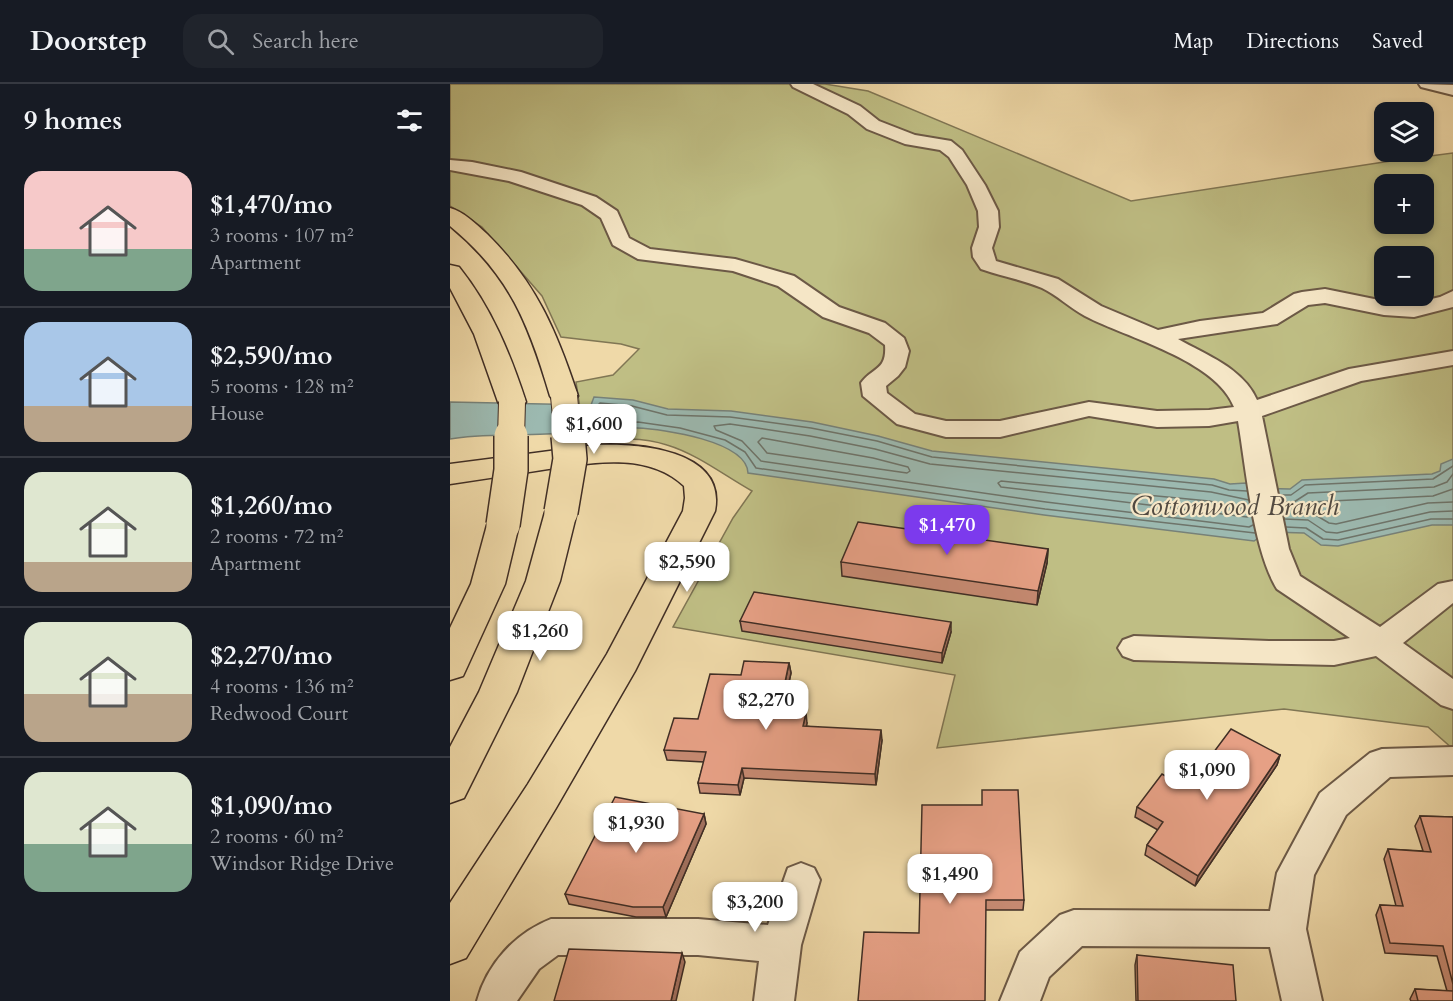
<!DOCTYPE html>
<meta charset="utf-8">
<style>
body{margin:0;font-family:Cardo,serif;background:#20242c;color:#f1f3f6;height:100vh;display:flex;flex-direction:column;font-size:22px;white-space:nowrap}
*{box-sizing:border-box;margin:0}
p{font-size:20px;color:#9ea1a6}
.icon{flex:none;width:33px;height:33px;fill:none;stroke:currentColor;stroke-width:2;stroke-linecap:round;stroke-linejoin:round}
.map{position:relative;flex:1;overflow:hidden}
.sheet{display:flex;flex-direction:column;background:#171b24;width:450px}
.sheet>*{flex:none}
.tools{position:absolute;left:924px;top:18px;display:grid;gap:12px}
.tools a{display:grid;place-items:center;width:60px;height:60px;border-radius:12px;background:#171b24;box-shadow:0 3px 9px #0003;font-size:30px}
.price{position:absolute;translate:-50% -51px;padding:0 14px;border-radius:12px;background:#fff;color:#222;font-size:20px;line-height:39px;filter:drop-shadow(0 2px 3px #0008)}
.price::after{content:'';position:absolute;left:50%;top:36px;width:18px;height:14px;margin-left:-9px;background:inherit;clip-path:polygon(0 0,100% 0,50% 100%)}
.price.on{background:#7c3aed;color:#fff}
ul{padding:0;list-style:none}
li{display:flex;align-items:center;gap:18px;height:150px;padding:0 24px}
li+li{border-top:2px solid #363941}
li span{display:grid;place-items:center;flex:none;width:168px;height:120px;border-radius:18px;color:#555}
li>.icon{margin-inline-start:auto}
span .icon{width:72px;height:72px;fill:#fffc;stroke-width:1}
li b{font-size:26px}
h2{display:flex;justify-content:space-between;align-items:center;height:72px;padding:0 24px;font-size:26px}
header{display:flex;align-items:center;gap:36px;box-sizing:border-box;height:84px;padding:0 30px;background:#171b24;border-bottom:2px solid #363941}
header strong{font-size:28px}
nav{display:flex;gap:33px;margin-inline-start:auto;font-size:21px}
.search{width:420px;height:54px;background:#20242c;display:flex;align-items:center;gap:15px;box-sizing:border-box;padding:0 21px;border-radius:18px;color:#9ea1a6;font-size:22px}
main{display:flex;flex:1;min-height:0}
.map>svg:first-child{display:block}
.green{fill:#bfbe84;stroke:#807654;stroke-width:1.5;fill-rule:evenodd}
.water{fill:#9cb9b0;stroke:#778178;stroke-width:1.5}
.lines{fill:none;stroke-linecap:round;stroke-linejoin:round}
.shore{stroke:#6e746a;stroke-width:1.5}
.minor-casing{stroke:#6c5946;stroke-width:4}
.major-casing{stroke:#402e25;stroke-width:3}
.minor{fill:#f5e6c6;fill-rule:evenodd}
.major{fill:#efd9a8;fill-rule:evenodd}
.major-bridge-far1-casing{stroke:#402e25;stroke-width:28;stroke-linecap:butt}
.major-bridge-casing{stroke:#402e25;stroke-width:36;stroke-linecap:butt}
.major-bridge-far1{stroke:#efd9a8;stroke-width:26}
.major-bridge{stroke:#efd9a8;stroke-width:33}
.wall{fill:#c68a72;stroke:#402e25;stroke-width:1.5}
.shaded-wall{fill:#a1705d;stroke:#402e25;stroke-width:1.5}
.building{fill:#e6a085;stroke:#402e25;stroke-width:1.5}
.labels{text-anchor:middle;stroke-width:4.5;stroke-linejoin:round;paint-order:stroke}
.water-label{font-size:27px;font-style:italic;fill:#524a41;stroke:#f5e6c6}
</style>
<header>
<strong>Doorstep</strong>
<div class="search"><svg class="icon" aria-label="search" viewBox="0 0 24 24"><circle cx="10" cy="10" r="6"/><path d="M15 15l6 6"/></svg>Search here</div>
<nav><a>Map</a><a>Directions</a><a>Saved</a></nav>
</header>
<main>
<section class="sheet">
<h2>9 homes<svg class="icon" aria-label="filters" viewBox="0 0 24 24"><path d="M4 7h16M4 17h16"/><circle cx="9" cy="7" r="2"/><circle cx="15" cy="17" r="2"/></svg></h2>
<ul>
<li><span style="background:linear-gradient(#f6c9c9 65%,#7fa58c 0)"><svg class="icon" aria-label="home" viewBox="0 0 24 24"><path d="M3 11l9-7 9 7M6 9v11h12V9"/></svg></span><div><b>$1,470/mo</b><p>3 rooms · 107 m²</p><p>Apartment</p></div></li>
<li><span style="background:linear-gradient(#a9c7e8 70%,#b9a48a 0)"><svg class="icon" aria-label="home" viewBox="0 0 24 24"><path d="M3 11l9-7 9 7M6 9v11h12V9"/></svg></span><div><b>$2,590/mo</b><p>5 rooms · 128 m²</p><p>House</p></div></li>
<li><span style="background:linear-gradient(#dfe7d0 75%,#b9a48a 0)"><svg class="icon" aria-label="home" viewBox="0 0 24 24"><path d="M3 11l9-7 9 7M6 9v11h12V9"/></svg></span><div><b>$1,260/mo</b><p>2 rooms · 72 m²</p><p>Apartment</p></div></li>
<li><span style="background:linear-gradient(#dfe7d0 60%,#b9a48a 0)"><svg class="icon" aria-label="home" viewBox="0 0 24 24"><path d="M3 11l9-7 9 7M6 9v11h12V9"/></svg></span><div><b>$2,270/mo</b><p>4 rooms · 136 m²</p><p>Redwood Court</p></div></li>
<li><span style="background:linear-gradient(#dfe7d0 60%,#7fa58c 0)"><svg class="icon" aria-label="home" viewBox="0 0 24 24"><path d="M3 11l9-7 9 7M6 9v11h12V9"/></svg></span><div><b>$1,090/mo</b><p>2 rooms · 60 m²</p><p>Windsor Ridge Drive</p></div></li>
</ul>
</section>
<div class="map">
<svg width="1003" height="917" viewBox="0 0 1003 917">
<rect width="100%" height="100%" fill="#efd9a8"/>
<filter id="stains"><feTurbulence type="fractalNoise" baseFrequency=".00333" numOctaves="4"/><feColorMatrix values="0 0 0 0 .2 0 0 0 0 .09 0 0 0 0 .02 0 0 0 .5 -.17"/></filter>
<radialGradient id="worn" r=".72"><stop offset=".6" stop-color="#630" stop-opacity="0"/><stop offset="1" stop-color="#630" stop-opacity=".3"/></radialGradient>
<path class="green" d="M 0,0 L 375,0 L 418,7 L 681,117 L 934,78 L 1003,69 L 1003,665 L 978,643 L 834,625 L 487,664 L 505,591 L 223,543 L 283,434 L 302,407 C 275,392 247,370 217,361 C 191,352 162,355 135,357 L 126,298 L 163,291 L 189,265 L 171,260 L 111,253 L 92,212 L 32,143 L 0,122 ZM 934,100 L 974,100 L 974,140 L 934,140 ZM 934,172 L 974,172 L 974,212 L 934,212 Z"/>
<path class="water" d="M 144,313 L 183,316 L 218,325 L 281,327 L 362,338 L 428,352 L 482,367 L 764,395 L 780,400 L 796,399 L 805,404 L 840,405 L 852,396 L 982,390 L 990,387 L 991,380 L 1003,375 L 1003,441 L 982,441 L 888,462 L 871,461 L 854,449 L 817,448 L 804,457 L 594,431 L 298,389 C 297,357 213,345 187,344 C 157,343 126,349 96,350 C 65,352 31,349 0,355 L 0,318 L 141,321 Z"/>
<g class="lines">
<path class="shore" d="M 130,326 L 143,326 L 150,319 L 182,322 L 217,331 L 280,333 L 361,344 L 427,357 L 482,373 L 762,401 L 779,406 L 797,407
M 133,343 L 188,338 L 230,344 L 275,356 L 295,368 L 306,384 L 595,425 L 805,449
M 312,354 L 423,374 L 458,383 L 460,387 L 457,389 L 317,369 L 308,358 Z
M 1003,405 L 983,412 L 861,418 L 854,424 L 879,439 L 886,440 L 978,419 L 1003,418
M 830,411 L 841,411 L 855,401 L 983,395 L 1003,382
M 799,416 L 761,408 L 480,380 L 425,365 L 360,352 L 280,340 L 264,342 L 266,346 L 292,357 L 311,377 L 596,418 L 799,443 L 803,441
M 831,418 L 844,418 L 858,409 L 984,403 L 997,398 L 1003,390
M 800,426 L 759,417 L 551,397 L 548,399 L 551,403 L 797,433 L 801,431
M 834,435 L 858,436 L 876,448 L 887,449 L 980,428 L 1003,427
M 836,443 L 856,444 L 873,455 L 888,456 L 981,435 L 1003,435"/>
<g class="minor-casing">
<path id="minor" d="M 341,0 L 363,0 L 410,22 L 429,37 L 465,51 L 501,57 L 512,66 L 535,101 L 548,127 L 549,143 L 542,164 L 546,177 L 608,195 L 651,222 L 708,246 L 750,237 L 813,229 L 844,210 L 852,208 L 875,205 L 934,217 L 964,219 L 990,213 L 1003,207 L 1003,223 L 964,233 L 934,231 L 875,219 L 858,221 L 827,240 L 728,255 C 756,271 793,284 807,316 L 899,285 L 1003,267 L 1003,281 L 911,297 L 812,332 L 839,465 L 850,492 L 930,543 L 988,500 L 1003,497 L 1003,519 L 953,559 L 1003,595 L 1003,625 L 991,621 L 926,572 L 884,581 L 684,576 L 673,572 L 668,564 L 673,556 L 684,552 L 819,557 L 884,557 L 900,554 L 827,505 C 803,466 796,384 788,337 L 759,342 L 707,343 L 639,332 L 550,353 L 496,353 L 447,340 L 413,312 L 411,299 C 422,283 437,287 435,261 L 419,249 L 373,233 L 328,202 L 283,187 L 188,175 L 163,161 L 151,134 L 132,121 L 59,97 L 0,86 L 0,76 L 22,78 L 71,88 L 146,113 L 167,127 L 179,154 L 200,165 L 285,175 L 344,192 L 389,223 L 435,239 L 454,254 L 459,267 L 455,283 L 448,292 L 436,302 L 437,309 L 465,330 L 496,337 L 550,337 L 639,318 L 707,327 L 759,326 L 784,323 C 766,276 677,254 635,232 C 620,224 607,211 592,204 C 573,196 551,192 531,185 L 523,173 L 522,164 L 529,143 L 528,127 L 517,101 L 499,73 L 490,66 L 455,60 L 417,45 L 398,30 L 343,3 Z
M 969,0 L 1003,1 L 1003,11 L 971,3 Z
M 1003,663 L 1003,691 L 940,693 L 896,731 L 864,791 L 856,845 L 872,917 L 832,917 L 820,863 L 632,862 L 599,893 L 590,917 L 550,917 L 570,868 L 610,831 L 624,826 L 820,827 L 827,789 L 870,709 L 920,669 L 932,665 Z
M 351,779 L 364,784 L 370,796 L 351,861 L 344,917 L 304,917 L 309,877 L 248,871 L 108,871 L 89,885 L 67,917 L 27,917 C 37,880 65,849 101,835 L 248,835 L 318,841 L 338,784 Z"/>
</g>
<g class="major-casing">
<path id="major" d="M 0,124 C 14,128 26,140 37,150 C 86,198 107,248 128,312 L 124,318 L 114,321 L 104,318 L 100,312 C 79,241 60,191 0,142 Z
M 0,181 L 9,183 C 41,223 60,269 76,318 L 72,324 L 62,327 L 52,324 L 48,318 L 24,250 L 0,204 Z
M 145,361 C 187,359 277,365 265,427 L 185,587 L 106,724 L 16,874 L 0,880 L 0,819 L 78,700 L 157,570 L 233,427 L 235,414 L 234,402 C 196,366 137,380 92,386 C 61,391 31,395 0,400 L 0,380 Z
M 111,418 L 122,421 L 127,428 L 110,497 L 67,608 L 14,714 L 0,719 L 0,663 L 29,608 L 76,497 L 95,428 L 100,421 Z
M 53,430 L 64,433 L 69,441 L 55,500 L 13,592 L 0,596 L 0,544 L 21,500 L 37,441 L 42,433 Z"/>
</g>
<use href="#minor" class="minor"/>
<use href="#major" class="major"/>
<g class="major-bridge-far1-casing">
<path id="major-bridge-far1" d="M 114,312 L 118,354
M 61,354 L 62,318"/>
</g>
<g class="major-bridge-casing">
<path id="major-bridge" d="M 111,428 L 120,375 L 118,352
M 53,441 L 61,386 L 61,352"/>
</g>
<use href="#major-bridge-far1" class="major-bridge-far1"/>
<use href="#major-bridge" class="major-bridge"/>
</g>
<path class="wall" d="M 598,465 L 597,479 L 587,521 L 392,492 L 391,478 Z
M 290,537 L 501,548 L 492,579 L 292,547 Z
M 339,579 L 341,589 L 333,627 L 357,639 L 356,642 L 432,656 L 426,701 L 294,694 L 290,711 L 250,709 L 248,699 L 254,678 L 217,676 L 214,666 L 248,635 L 291,591 Z
M 830,671 L 827,681 L 745,802 L 695,771 L 697,761 L 708,746 L 685,733 L 687,723 Z
M 472,721 L 574,816 L 573,826 L 536,826 Z
M 254,730 L 256,740 L 216,833 L 186,833 L 119,820 L 115,810 Z
M 970,732 L 1003,733 L 1003,917 L 961,917 L 960,915 L 965,905 L 997,907 L 987,872 L 935,869 L 926,831 L 930,821 L 946,822 L 934,775 L 938,765 L 973,767 L 965,742 Z
M 687,871 L 786,917 L 686,917 L 685,881 Z"/>
<path class="shaded-wall" d="M 598,465 L 597,479 L 587,521 L 588,507 Z
M 501,538 L 501,548 L 492,579 L 492,569 Z
M 339,579 L 341,589 L 330,637 L 329,627 Z
M 356,629 L 357,639 L 355,652 L 353,642 Z
M 431,646 L 432,656 L 426,701 L 425,690 Z
M 830,671 L 827,681 L 745,802 L 748,792 Z
M 292,684 L 294,694 L 290,711 L 288,701 Z
M 254,730 L 256,740 L 216,833 L 213,823 Z
M 232,869 L 235,878 L 226,917 L 221,917 Z"/>
<path class="building" d="M 408,438 L 598,465 L 588,507 L 391,478 Z
M 304,508 L 501,538 L 492,569 L 290,537 Z
M 294,577 L 339,579 L 329,627 L 356,629 L 353,642 L 431,646 L 425,690 L 292,684 L 288,701 L 248,699 L 256,668 L 214,666 L 224,634 L 248,635 L 260,590 L 291,591 Z
M 781,645 L 830,671 L 748,792 L 697,761 L 713,738 L 687,723 L 712,690 L 737,704 Z
M 532,706 L 568,706 L 574,816 L 536,816 L 535,917 L 408,917 L 414,848 L 469,849 L 472,721 L 532,721 Z
M 165,713 L 254,730 L 213,823 L 183,823 L 115,810 Z
M 970,732 L 1003,733 L 1003,900 L 993,862 L 940,859 L 930,821 L 953,822 L 938,765 L 981,768 Z
M 119,865 L 232,869 L 221,917 L 104,917 Z
M 687,871 L 783,881 L 786,917 L 688,917 Z
M 965,905 L 1003,907 L 1003,917 L 968,917 Z"/>
<g class="labels">
<g class="water-label">
<text x="785" y="431">Cottonwood Branch</text>
</g>
</g>
<rect width="100%" height="100%" filter="url(#stains)"/>
<rect width="100%" height="100%" fill="url(#worn)"/>
</svg>
<div class="tools">
<a><svg class="icon" aria-label="layers" viewBox="0 0 24 24"><path d="M12 4l9 5-9 5-9-5zM3 14l9 5 9-5"/></svg></a>
<a>+</a>
<a>−</a>
</div>
<b class="price" style="left:144px;top:371px">$1,600</b>
<b class="price on" style="left:497px;top:472px">$1,470</b>
<b class="price" style="left:237px;top:509px">$2,590</b>
<b class="price" style="left:90px;top:578px">$1,260</b>
<b class="price" style="left:316px;top:647px">$2,270</b>
<b class="price" style="left:757px;top:717px">$1,090</b>
<b class="price" style="left:186px;top:770px">$1,930</b>
<b class="price" style="left:500px;top:821px">$1,490</b>
<b class="price" style="left:305px;top:849px">$3,200</b>
</div>
</main>
